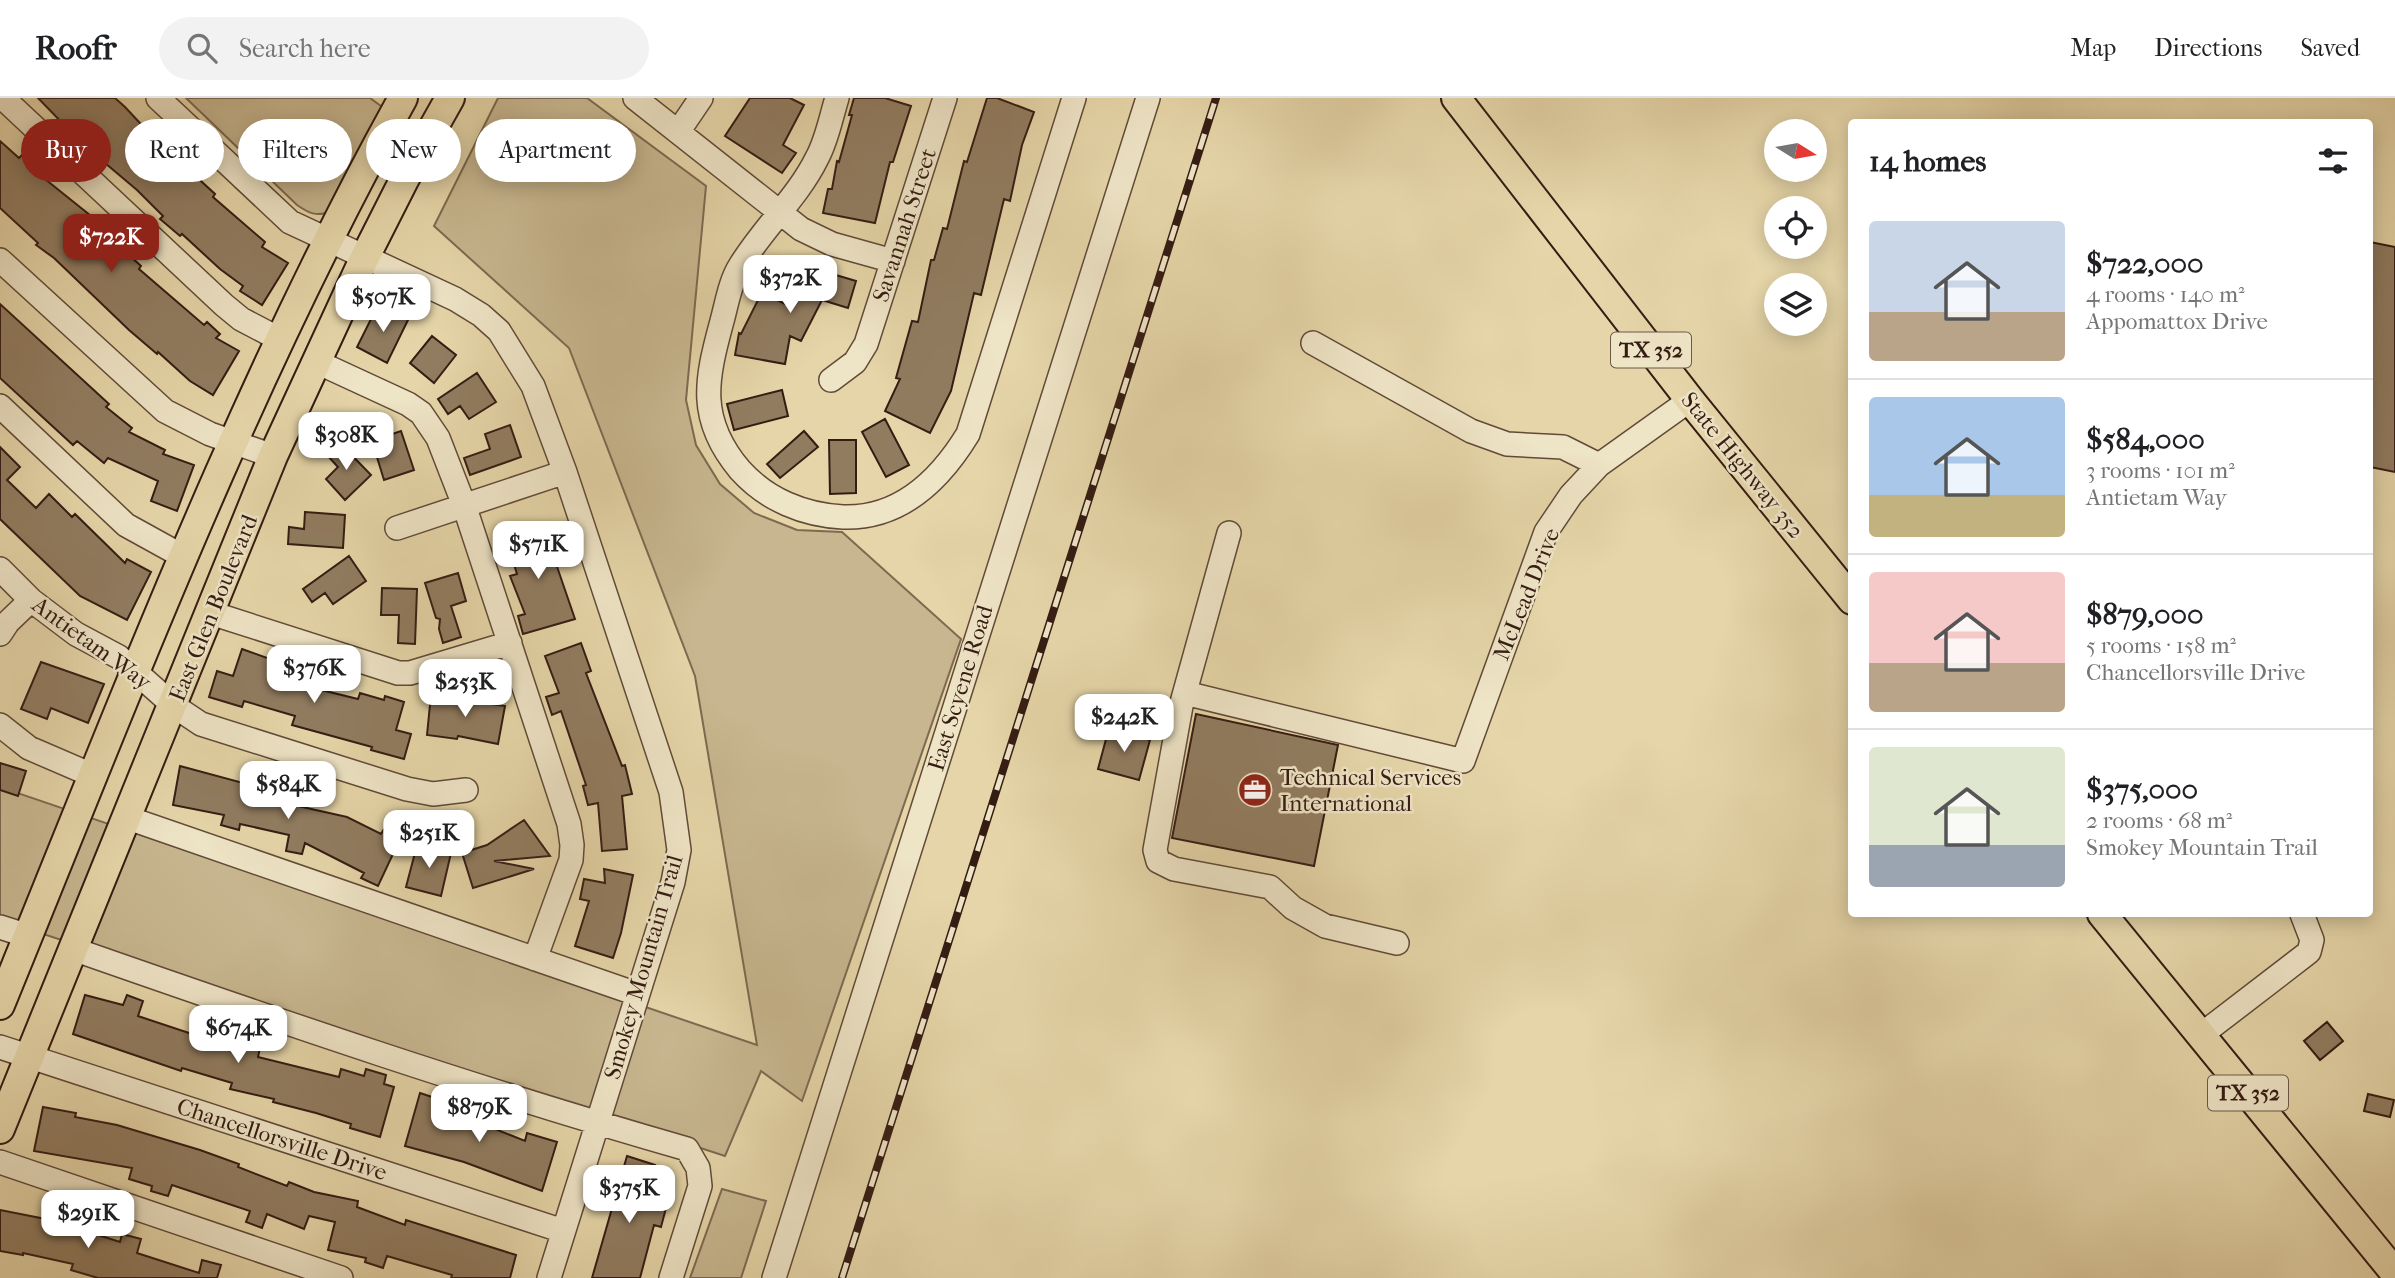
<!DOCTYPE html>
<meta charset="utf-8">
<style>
body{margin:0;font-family:"IM FELL French Canon",serif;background:#f2f2f2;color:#202124;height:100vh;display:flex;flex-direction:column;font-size:26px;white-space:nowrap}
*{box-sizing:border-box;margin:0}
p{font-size:23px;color:#757577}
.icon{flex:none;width:38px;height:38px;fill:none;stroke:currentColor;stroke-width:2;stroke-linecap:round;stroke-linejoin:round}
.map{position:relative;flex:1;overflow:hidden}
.panel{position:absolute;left:1848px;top:21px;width:525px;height:798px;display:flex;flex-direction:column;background:#fff;border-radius:7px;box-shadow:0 4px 18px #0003}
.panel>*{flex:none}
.top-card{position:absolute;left:21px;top:21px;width:665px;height:63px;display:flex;gap:14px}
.needle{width:46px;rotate:101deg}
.fabs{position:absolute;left:1764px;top:21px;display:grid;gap:14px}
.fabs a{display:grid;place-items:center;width:63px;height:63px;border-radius:50%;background:#fff;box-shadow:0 4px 18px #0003;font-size:35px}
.price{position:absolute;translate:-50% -60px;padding:0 16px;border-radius:14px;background:#fff;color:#222;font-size:23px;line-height:46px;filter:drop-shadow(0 2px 4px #0008)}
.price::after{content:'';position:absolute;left:50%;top:42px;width:21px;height:16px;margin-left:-10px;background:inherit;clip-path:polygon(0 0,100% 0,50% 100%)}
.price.current{background:#8f2418;color:#fff}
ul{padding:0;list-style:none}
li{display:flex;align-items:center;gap:21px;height:175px;padding:0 21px}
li+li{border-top:2px solid #e0e0e0}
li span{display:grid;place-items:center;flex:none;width:196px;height:140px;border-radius:7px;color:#555}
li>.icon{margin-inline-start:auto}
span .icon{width:84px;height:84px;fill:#fffc;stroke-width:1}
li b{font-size:30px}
h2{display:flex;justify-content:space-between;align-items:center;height:84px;padding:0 21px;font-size:30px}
.pill{padding:0 24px;border-radius:32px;background:#fff;box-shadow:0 4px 18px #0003;font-size:24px;line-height:63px}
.pill.current{background:#8f2418;color:#fff}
header{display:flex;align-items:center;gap:42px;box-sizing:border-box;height:98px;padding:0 35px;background:#fff;border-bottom:2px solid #e0e0e0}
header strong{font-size:33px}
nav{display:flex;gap:38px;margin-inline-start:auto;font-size:24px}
.search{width:490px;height:63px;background:#f2f2f2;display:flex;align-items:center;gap:18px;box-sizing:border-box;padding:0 24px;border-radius:38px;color:#757577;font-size:26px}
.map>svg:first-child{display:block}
.green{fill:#c7b68f;stroke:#7e6951;stroke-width:2}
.building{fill:#917c60;stroke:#351c13;stroke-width:2}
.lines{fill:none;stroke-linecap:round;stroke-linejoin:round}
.minor-casing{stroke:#614a38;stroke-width:26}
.major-casing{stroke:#351c13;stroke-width:32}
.minor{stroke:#eee4c6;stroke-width:23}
.major{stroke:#e5d5a8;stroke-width:28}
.rail-casing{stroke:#351c13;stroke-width:8}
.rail{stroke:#eee4c6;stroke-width:5;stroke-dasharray:16;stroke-linecap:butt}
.labels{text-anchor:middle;stroke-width:5;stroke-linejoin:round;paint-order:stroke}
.shield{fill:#eee4c6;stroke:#6c5849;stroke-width:2}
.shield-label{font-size:21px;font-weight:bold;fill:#351c13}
.street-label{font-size:23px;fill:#351c13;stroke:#eee4c6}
.poi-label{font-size:23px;fill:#351c13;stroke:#eee4c6;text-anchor:start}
</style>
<header>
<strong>Roofr</strong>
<div class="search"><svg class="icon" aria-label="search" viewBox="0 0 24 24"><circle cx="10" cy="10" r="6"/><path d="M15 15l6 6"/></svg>Search here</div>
<nav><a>Map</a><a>Directions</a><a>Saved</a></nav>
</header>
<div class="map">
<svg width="2395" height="1180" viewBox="0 0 2395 1180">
<rect width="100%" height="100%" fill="#e5d5a8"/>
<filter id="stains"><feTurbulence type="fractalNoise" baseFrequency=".00286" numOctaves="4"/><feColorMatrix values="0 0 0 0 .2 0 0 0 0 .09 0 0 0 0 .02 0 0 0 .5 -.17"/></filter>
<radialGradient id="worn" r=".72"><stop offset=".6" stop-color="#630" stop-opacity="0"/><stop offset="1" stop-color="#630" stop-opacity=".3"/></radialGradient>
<path class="green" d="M 186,0 L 370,0 L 385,11 L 332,113 C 317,119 310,116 297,107 Z
M 498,0 L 587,0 L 706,88 L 686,302 L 696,347 L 720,386 L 754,415 L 797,432 L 842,434 L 961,541 L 802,1003 L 761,973 L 725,1058 L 0,822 L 0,689 L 757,947 L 695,578 L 569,250 L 434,128 Z
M 722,1091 L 766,1103 L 741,1180 L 690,1180 Z"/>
<path class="building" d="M 38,0 L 115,0 L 125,9 L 153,39 L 215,96 L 213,99 L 265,144 L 262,149 L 288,165 L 262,207 L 240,193 L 243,188 L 220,171 L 182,136 L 180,138 L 160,121 L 163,118 L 137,92 L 105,65 L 103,67 Z
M 750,0 L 790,0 L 804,7 L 783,47 L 796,55 L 782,75 L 725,38 Z
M 854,0 L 885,0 L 911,8 L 893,64 L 890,64 L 875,125 L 823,115 L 828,91 L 832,91 L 837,63 L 839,64 L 852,17 L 849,17 Z
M 987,0 L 997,0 L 1034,14 L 1022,47 L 1010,103 L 1004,101 L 981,197 L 974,195 L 951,293 L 930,335 L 885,313 L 900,281 L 896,280 L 912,223 L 918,224 L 931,162 L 934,162 L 943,130 L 947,131 L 964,63 L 967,64 Z
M 0,43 L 19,60 L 22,57 L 42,75 L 40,77 L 91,118 L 89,121 L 141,168 L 139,171 L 204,227 L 207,224 L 220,236 L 216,240 L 239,253 L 213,297 L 190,283 L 158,254 L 157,256 L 129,232 L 54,160 L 36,147 L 38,145 L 0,110 Z
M 2370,144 L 2395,149 L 2395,374 L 2370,369 Z
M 802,167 L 856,183 L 848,210 L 822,202 L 801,243 L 790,238 L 785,266 L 735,257 L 739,235 L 741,236 L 762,194 L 789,208 Z
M 0,206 L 109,306 L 106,309 L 132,330 L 129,334 L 165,352 L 163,356 L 194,367 L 177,413 L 151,403 L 158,383 L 108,360 L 104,365 L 77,343 L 73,347 L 0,280 Z
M 378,207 L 408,222 L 387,265 L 357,249 Z
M 432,238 L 456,257 L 434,285 L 410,265 Z
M 477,275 L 496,304 L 469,321 L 460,308 L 448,316 L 438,301 Z
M 782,292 L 788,318 L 734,332 L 727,306 Z
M 885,321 L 909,367 L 886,379 L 862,334 Z
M 510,327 L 521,359 L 470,377 L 464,360 L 490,351 L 485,336 Z
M 401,333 L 414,372 L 384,382 L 372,343 Z
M 804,333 L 818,349 L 780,380 L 767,366 Z
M 829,342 L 856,342 L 856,395 L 830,396 Z
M 340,345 L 371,377 L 345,402 L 326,381 L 338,369 L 327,357 Z
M 0,349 L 20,369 L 7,382 L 36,410 L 49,396 L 72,419 L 75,416 L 125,465 L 127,461 L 151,474 L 127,522 L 80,498 L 0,421 Z
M 305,414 L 345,417 L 343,450 L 288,446 L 289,429 L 304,431 Z
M 542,425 L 575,521 L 523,536 L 518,518 L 525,516 L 510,478 L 517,476 L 505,437 Z
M 349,458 L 366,483 L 333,506 L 325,495 L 312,504 L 303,491 Z
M 458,475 L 466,503 L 451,508 L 461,539 L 443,545 L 439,531 L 440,521 L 436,520 L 425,485 Z
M 382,490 L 417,491 L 415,546 L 398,545 L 399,517 L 381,517 Z
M 581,545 L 591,573 L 586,575 L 622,668 L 625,667 L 632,696 L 622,698 L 627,751 L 602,753 L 598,705 L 588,707 L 583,688 L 586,687 L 561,613 L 552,617 L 546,599 L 559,595 L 545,558 Z
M 242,551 L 284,566 L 280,578 L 294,582 L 293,585 L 358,601 L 360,595 L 384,602 L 385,598 L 404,604 L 396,632 L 411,636 L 404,661 L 371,652 L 372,649 L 292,627 L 295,618 L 244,603 L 242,609 L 209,599 L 217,573 L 233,578 Z
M 41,564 L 104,586 L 88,625 L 51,610 L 47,621 L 21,611 Z
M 431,597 L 505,608 L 498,646 L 458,638 L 457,641 L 427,637 Z
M 1196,616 L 1338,647 L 1314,768 L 1172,740 Z
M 1109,630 L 1150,642 L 1139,682 L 1098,671 Z
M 0,665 L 26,673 L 18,698 L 0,692 Z
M 180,668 L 291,698 L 289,706 L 347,719 L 381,736 L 384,731 L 401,739 L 378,788 L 361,780 L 364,775 L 305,745 L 302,756 L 286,753 L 289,737 L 240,726 L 239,732 L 221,727 L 224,717 L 173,707 Z
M 524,722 L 550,758 L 494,763 L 534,771 L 473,790 L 462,755 L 487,747 Z
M 417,747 L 451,755 L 441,798 L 406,789 Z
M 604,771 L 633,777 L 621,835 L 613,860 L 575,848 L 589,803 L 580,801 L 584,781 L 605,785 Z
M 85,897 L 123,907 L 127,897 L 143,903 L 138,918 L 216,944 L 219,930 L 262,941 L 258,959 L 339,979 L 341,971 L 364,978 L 366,971 L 386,977 L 384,986 L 394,989 L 380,1039 L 350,1030 L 351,1026 L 316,1015 L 273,1004 L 274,1001 L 230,991 L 232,985 L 182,970 L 181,973 L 73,936 Z
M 2327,924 L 2343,943 L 2320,962 L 2304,943 Z
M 420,995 L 438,1001 L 436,1007 L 477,1017 L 475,1023 L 525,1043 L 527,1035 L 557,1044 L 542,1093 L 464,1064 L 405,1048 Z
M 2368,996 L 2394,1002 L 2390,1019 L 2364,1013 Z
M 43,1009 L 76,1015 L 75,1019 L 117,1027 L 200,1052 L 239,1066 L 238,1069 L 287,1088 L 289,1084 L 314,1094 L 358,1103 L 357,1109 L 405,1127 L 406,1122 L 516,1157 L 510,1180 L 451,1180 L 452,1177 L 387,1158 L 383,1170 L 365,1164 L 366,1160 L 328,1152 L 335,1124 L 309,1118 L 304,1131 L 267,1116 L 262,1130 L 246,1124 L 250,1113 L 172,1087 L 168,1098 L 151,1093 L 152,1088 L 129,1081 L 132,1070 L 34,1053 Z
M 627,1058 L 655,1067 L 644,1104 L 666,1110 L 661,1129 L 654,1127 L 640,1180 L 592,1180 Z
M 0,1112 L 56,1123 L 58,1116 L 75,1119 L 73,1129 L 120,1144 L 122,1136 L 141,1141 L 137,1155 L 199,1175 L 202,1162 L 221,1167 L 217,1180 L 98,1180 L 71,1172 L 73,1166 L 23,1155 L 23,1157 L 0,1153 Z"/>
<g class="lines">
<g class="minor-casing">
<path id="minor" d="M 3,0 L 224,207 L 241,221 L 279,241
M 158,0 L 290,124 L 455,201 L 481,217 L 499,233 L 533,288 L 565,374 L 671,694 L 679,752 L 673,784 L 549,1180
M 635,0 L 801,131 L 832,146 L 893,163
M 837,0 C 831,19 827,42 817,60 C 798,99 763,130 740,168 C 730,184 727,205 722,223 C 706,282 697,321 740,372 C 767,402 804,417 843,419 C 900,421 940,382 968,336 L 1074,0
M 678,34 L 701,0
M 0,162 L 165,313 L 210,336 L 273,358
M 1313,245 L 1471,333 L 1507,346 L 1563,349 L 1599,367
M 317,264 L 408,306 L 421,315 L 438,340 L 464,407 L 569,726 L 572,747 L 571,762 L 535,861
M 831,282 L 855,264 L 866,246 L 945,0
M 0,308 L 126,427 L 184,459
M 397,430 L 565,374
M 1229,435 L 1181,608 L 1155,752 L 1158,763 L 1174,771 L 1270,789 L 1293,810 L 1325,828 L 1397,845
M 0,471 L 31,502 L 76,536 L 119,559 L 174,608 L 201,626 L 407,691 L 433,696 L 466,692
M 211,515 L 398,575 L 410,575 L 510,545
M 0,536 L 8,524 L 31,502
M 1185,595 L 1463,663 L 1546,434 L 1571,397 L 1599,367 L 1690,302
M 0,627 L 29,650 L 94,678
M 128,720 L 637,896
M 0,829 L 28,838
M 73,851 C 276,922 480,992 687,1051 L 698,1070 L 700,1088 L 671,1180
M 2201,937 L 2309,854 L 2312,842 L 2302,816
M 0,949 L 563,1133
M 0,1064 L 341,1180
M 774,1180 L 1148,0"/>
</g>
<g class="major-casing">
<path id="major" d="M 1456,0 L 1690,302 L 1852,502
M 2102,816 L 2395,1175
M 0,907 C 125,601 242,290 403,0
M 0,1031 L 273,358 L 364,161 L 404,82 L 450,0"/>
</g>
<use href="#minor" class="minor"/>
<use href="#major" class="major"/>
<g class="rail-casing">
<path id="rail" d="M 842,1180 L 1216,0"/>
</g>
<use href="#rail" class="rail"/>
</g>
<defs>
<g id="office-disc" transform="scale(1.75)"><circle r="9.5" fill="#8f2418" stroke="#eee4c6"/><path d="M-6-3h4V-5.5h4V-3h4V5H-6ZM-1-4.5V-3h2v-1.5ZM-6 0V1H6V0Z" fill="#fff"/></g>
</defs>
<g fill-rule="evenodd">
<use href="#office-disc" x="1255" y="692"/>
</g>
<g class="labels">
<g class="shield">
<rect x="1611" y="234.5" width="80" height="35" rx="5"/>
<rect x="2208" y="977.5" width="80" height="35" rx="5"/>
</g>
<g class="shield-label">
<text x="1651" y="259">TX 352</text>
<text x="2248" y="1002">TX 352</text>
</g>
<g class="street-label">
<text transform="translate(904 127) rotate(-72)" y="8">Savannah Street</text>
<text transform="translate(1743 367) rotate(51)" y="8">State Highway 352</text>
<text transform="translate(1526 496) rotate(-68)" y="8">McLead Drive</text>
<text transform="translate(213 510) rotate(-68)" y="8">East Glen Boulevard</text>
<text transform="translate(92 545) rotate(36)" y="8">Antietam Way</text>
<text transform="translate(960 590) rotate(-73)" y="8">East Scyene Road</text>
<text transform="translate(643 869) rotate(-74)" y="8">Smokey Mountain Trail</text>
<text transform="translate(282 1041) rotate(18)" y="8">Chancellorsville Drive</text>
</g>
<g class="poi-label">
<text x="1280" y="687">Technical Services<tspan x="1280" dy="26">International</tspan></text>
</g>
</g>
<rect width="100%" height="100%" filter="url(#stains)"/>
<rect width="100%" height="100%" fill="url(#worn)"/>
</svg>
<div class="fabs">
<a><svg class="needle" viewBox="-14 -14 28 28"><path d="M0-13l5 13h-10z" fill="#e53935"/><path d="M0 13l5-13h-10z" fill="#757577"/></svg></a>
<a><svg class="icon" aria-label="locate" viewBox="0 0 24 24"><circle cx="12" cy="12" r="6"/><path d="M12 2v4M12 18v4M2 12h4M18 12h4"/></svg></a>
<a><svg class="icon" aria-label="layers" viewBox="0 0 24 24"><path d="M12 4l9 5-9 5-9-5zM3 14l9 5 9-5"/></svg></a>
</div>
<b class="price current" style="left:111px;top:176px">$722K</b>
<b class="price" style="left:790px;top:217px">$372K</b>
<b class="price" style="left:383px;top:236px">$507K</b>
<b class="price" style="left:346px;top:374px">$308K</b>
<b class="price" style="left:538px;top:483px">$571K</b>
<b class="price" style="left:314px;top:607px">$376K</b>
<b class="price" style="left:465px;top:621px">$253K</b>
<b class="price" style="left:1124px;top:656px">$242K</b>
<b class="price" style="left:288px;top:723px">$584K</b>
<b class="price" style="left:429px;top:772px">$251K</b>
<b class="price" style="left:238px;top:967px">$674K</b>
<b class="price" style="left:479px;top:1046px">$879K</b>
<b class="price" style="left:629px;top:1127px">$375K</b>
<b class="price" style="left:88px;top:1152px">$291K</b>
<div class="top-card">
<a class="pill current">Buy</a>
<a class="pill">Rent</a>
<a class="pill">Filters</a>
<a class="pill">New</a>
<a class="pill">Apartment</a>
</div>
<section class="panel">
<h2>14 homes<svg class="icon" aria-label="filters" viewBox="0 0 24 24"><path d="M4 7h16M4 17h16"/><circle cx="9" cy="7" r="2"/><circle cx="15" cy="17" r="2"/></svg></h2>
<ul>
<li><span style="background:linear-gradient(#c9d6e8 65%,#b9a48a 0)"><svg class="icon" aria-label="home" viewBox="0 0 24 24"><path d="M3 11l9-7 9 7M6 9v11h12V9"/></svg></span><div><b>$722,000</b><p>4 rooms · 140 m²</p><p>Appomattox Drive</p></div></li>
<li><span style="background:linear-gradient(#a9c7e8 70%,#c2b280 0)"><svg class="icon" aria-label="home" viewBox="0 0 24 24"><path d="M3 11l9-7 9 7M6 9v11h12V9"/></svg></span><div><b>$584,000</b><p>3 rooms · 101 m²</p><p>Antietam Way</p></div></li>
<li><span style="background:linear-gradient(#f6c9c9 65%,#b9a48a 0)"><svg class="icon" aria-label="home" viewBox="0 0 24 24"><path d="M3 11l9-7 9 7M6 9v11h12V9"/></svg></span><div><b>$879,000</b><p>5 rooms · 158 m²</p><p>Chancellorsville Drive</p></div></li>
<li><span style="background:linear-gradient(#dfe7d0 70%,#9aa5b1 0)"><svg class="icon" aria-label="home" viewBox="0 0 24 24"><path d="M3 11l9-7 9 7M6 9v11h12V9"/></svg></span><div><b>$375,000</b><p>2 rooms · 68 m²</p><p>Smokey Mountain Trail</p></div></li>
</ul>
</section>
</div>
